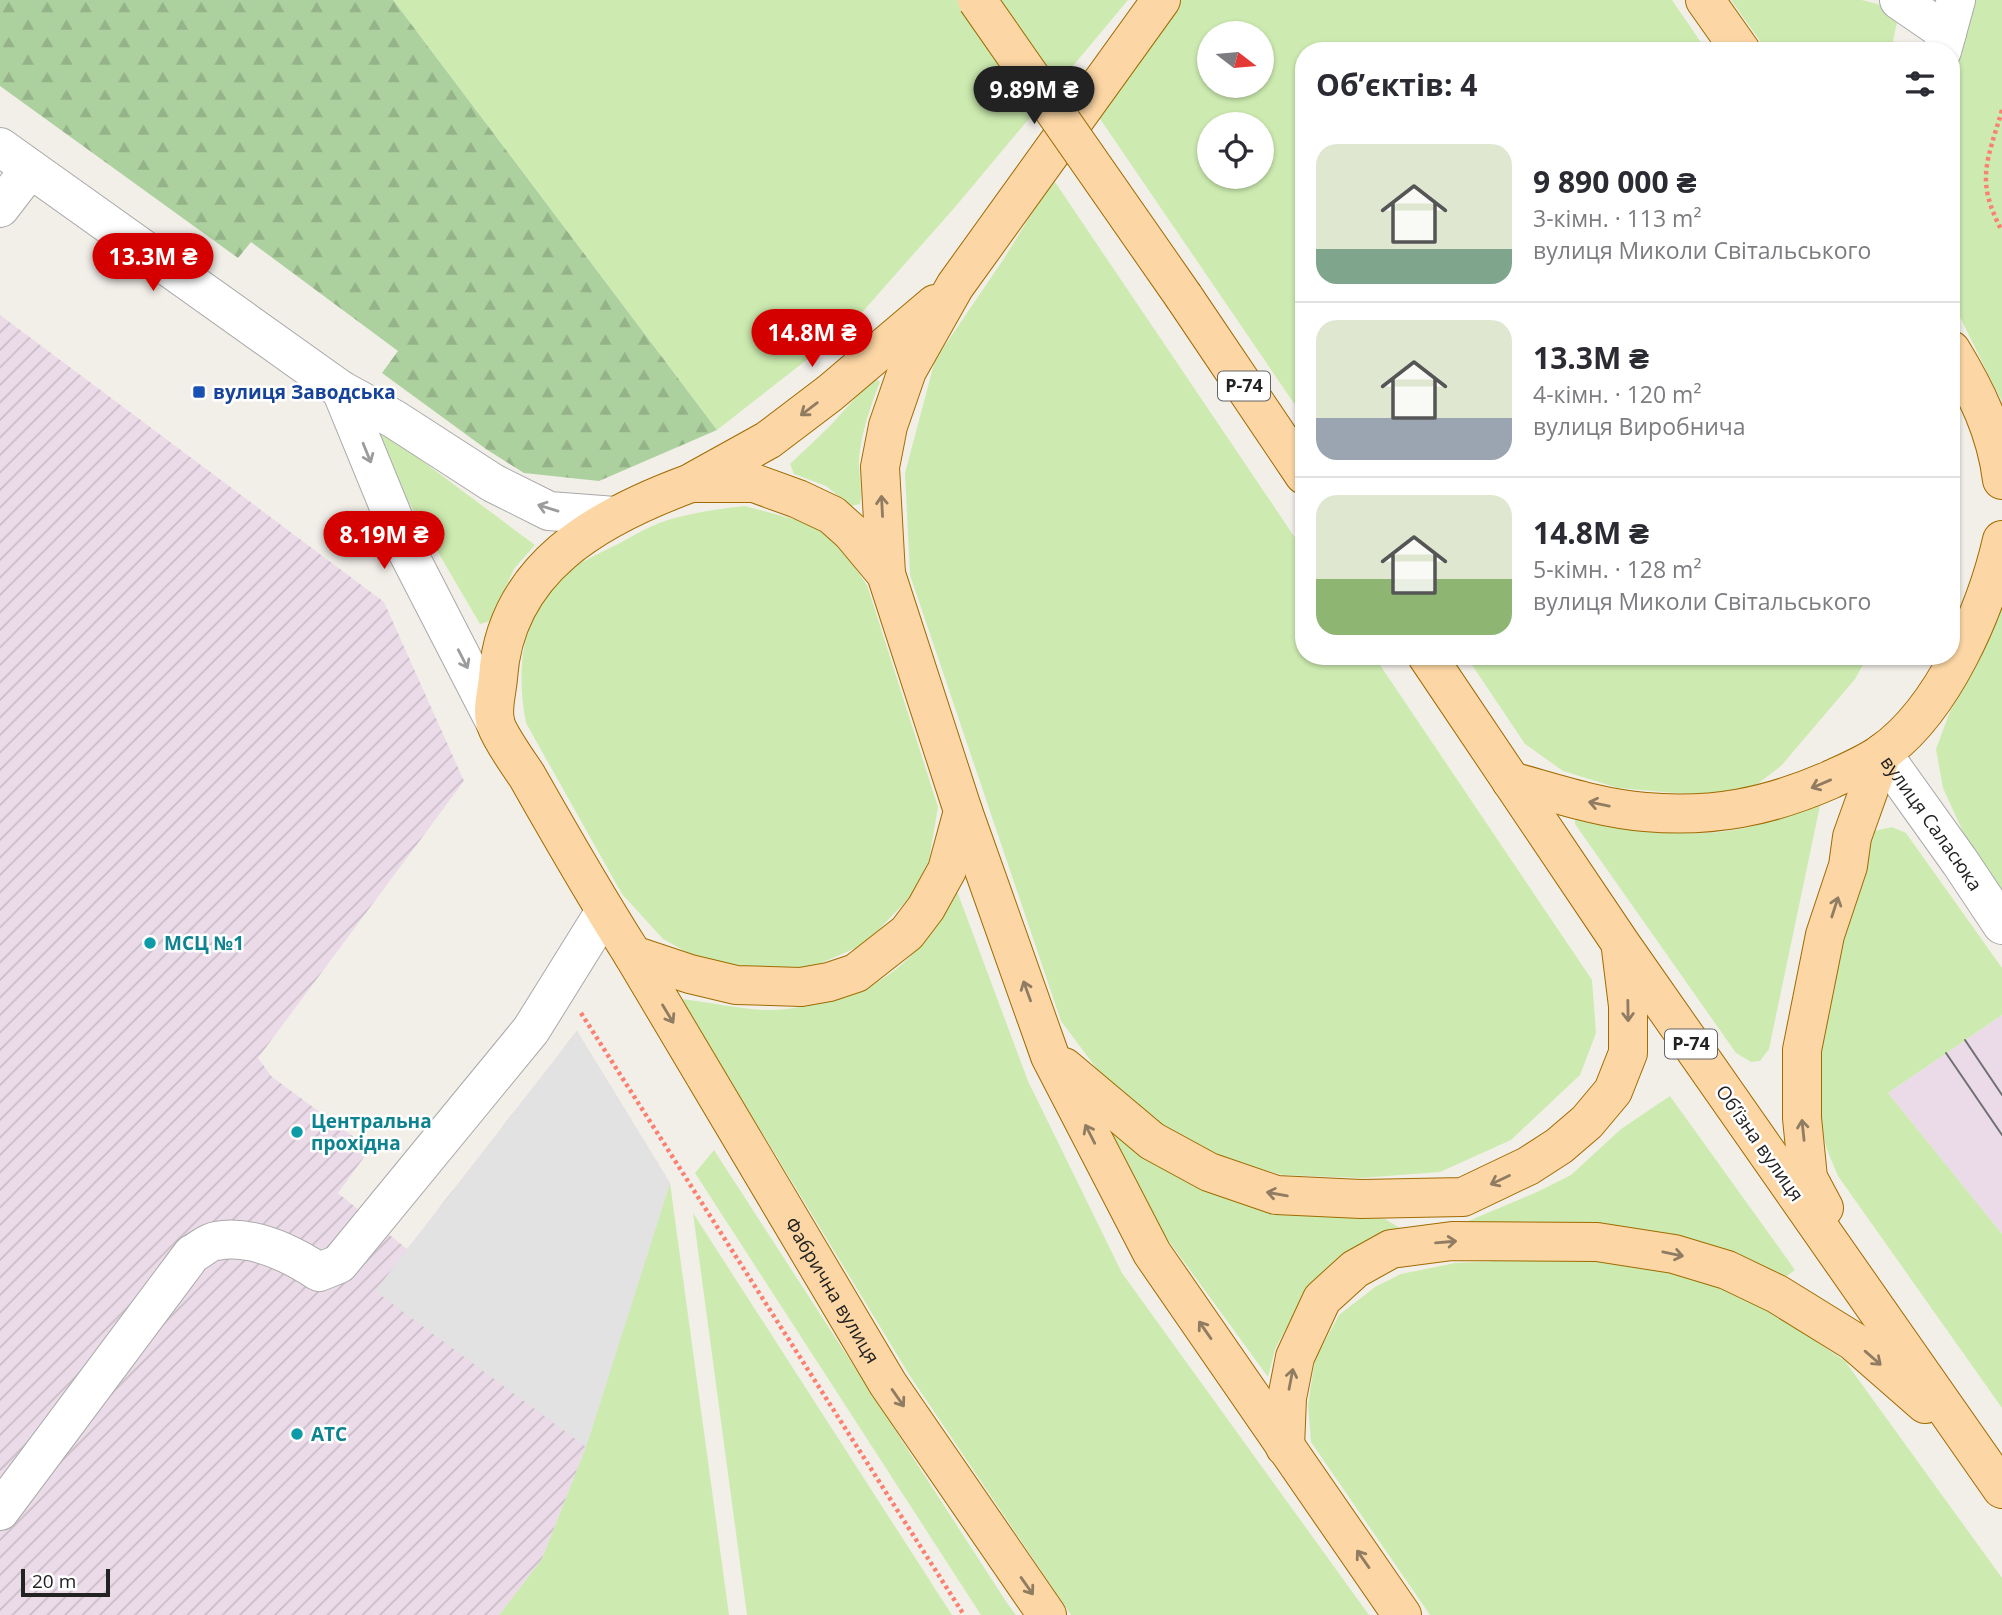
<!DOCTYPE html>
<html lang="uk">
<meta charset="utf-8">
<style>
body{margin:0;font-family:"Open Sans",sans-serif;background:#f7f7f7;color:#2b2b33;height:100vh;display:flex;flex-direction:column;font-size:26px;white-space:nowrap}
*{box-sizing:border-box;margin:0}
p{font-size:23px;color:#7c7c81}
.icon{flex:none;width:38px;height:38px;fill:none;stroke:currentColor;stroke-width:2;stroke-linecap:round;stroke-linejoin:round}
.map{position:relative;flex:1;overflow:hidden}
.panel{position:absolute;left:1295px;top:42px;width:665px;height:623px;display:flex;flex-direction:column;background:#fff;border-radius:28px;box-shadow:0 2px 5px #0004}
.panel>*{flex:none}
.needle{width:46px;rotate:106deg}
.fabs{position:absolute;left:1197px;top:21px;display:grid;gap:14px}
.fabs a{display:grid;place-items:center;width:77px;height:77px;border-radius:50%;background:#fff;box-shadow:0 2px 5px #0004;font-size:35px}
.scale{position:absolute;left:21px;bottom:18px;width:89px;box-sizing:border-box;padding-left:7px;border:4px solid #222;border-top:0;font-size:19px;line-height:24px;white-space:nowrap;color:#222;-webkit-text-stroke:5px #fff;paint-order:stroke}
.price{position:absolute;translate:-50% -60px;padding:0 16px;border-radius:24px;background:#d40000;color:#fff;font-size:23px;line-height:46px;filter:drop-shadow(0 2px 4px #0008)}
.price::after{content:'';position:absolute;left:50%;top:42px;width:21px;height:16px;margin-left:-10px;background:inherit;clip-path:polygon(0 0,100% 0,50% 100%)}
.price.current{background:#222;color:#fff}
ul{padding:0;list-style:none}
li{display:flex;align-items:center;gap:21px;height:175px;padding:0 21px}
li+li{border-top:2px solid #e1e1e2}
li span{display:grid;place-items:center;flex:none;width:196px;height:140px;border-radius:21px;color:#555}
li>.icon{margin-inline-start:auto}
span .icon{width:84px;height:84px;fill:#fffc;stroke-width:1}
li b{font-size:30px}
h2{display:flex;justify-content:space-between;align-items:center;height:84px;padding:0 21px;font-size:30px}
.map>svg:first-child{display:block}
.industrial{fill:url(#industrial-furrows)}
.railway{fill:#ebdbe8}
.grass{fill:#cdebb0;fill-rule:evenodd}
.forest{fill:url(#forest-firs)}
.parking{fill:#e2e2e2}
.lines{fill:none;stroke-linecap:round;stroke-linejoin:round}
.minor-casing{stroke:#a9a9a9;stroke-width:40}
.major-casing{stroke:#a06b00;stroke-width:40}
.path{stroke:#fa8072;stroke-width:4.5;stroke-dasharray:3.5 3.5;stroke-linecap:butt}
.minor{stroke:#fff;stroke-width:38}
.major{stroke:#fcd6a4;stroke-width:38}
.tram{stroke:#707070;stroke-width:2}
.major-bridge-casing{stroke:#a06b00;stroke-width:40;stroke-linecap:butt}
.major-bridge{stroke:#fcd6a4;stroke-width:38}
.oneway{stroke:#8f7c63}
.oneway2{stroke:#9c9c9c}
.transit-dot{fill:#1a4fb4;stroke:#fff;stroke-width:2.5}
.culture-dot{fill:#0f9aa8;stroke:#fff;stroke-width:2.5}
.labels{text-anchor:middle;stroke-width:5;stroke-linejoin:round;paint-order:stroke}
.shield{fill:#fff;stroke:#646464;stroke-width:2}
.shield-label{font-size:18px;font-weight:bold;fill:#222}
.transit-label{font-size:19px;font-weight:bold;fill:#164399;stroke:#fff;text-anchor:start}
.street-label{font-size:19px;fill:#222;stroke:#fff}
.culture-label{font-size:19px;font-weight:bold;fill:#0d838f;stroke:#fff;text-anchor:start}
</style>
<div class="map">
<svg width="2002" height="1615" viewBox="0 0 2002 1615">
<defs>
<pattern id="industrial-furrows" width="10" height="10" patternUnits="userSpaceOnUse" patternTransform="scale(1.75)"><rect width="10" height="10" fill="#ebdbe8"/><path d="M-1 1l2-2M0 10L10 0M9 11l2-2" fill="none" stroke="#c9bcc7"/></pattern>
<pattern id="forest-firs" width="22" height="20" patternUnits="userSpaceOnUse" patternTransform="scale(1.75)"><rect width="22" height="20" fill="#add19e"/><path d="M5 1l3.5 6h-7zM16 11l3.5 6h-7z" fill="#95b388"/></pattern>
</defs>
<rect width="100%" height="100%" fill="#f2efe9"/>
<path class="industrial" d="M 0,315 L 384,602 L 464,781 L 258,1058 L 272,1077 L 370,1149 L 338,1193 L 407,1249 L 577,1031 L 670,1183 L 586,1447 L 542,1559 L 499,1615 L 0,1615 Z"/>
<path class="railway" d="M 2002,1015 L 2002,1234 L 1888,1093 Z"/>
<path class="grass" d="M 393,0 L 1128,0 L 956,206 L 850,326 L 717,430 Z
M 1176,0 L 1672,0 L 1707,51 L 1304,51 L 1304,418 L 1094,110 ZM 1209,33 L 1262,33 L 1262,86 L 1209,86 ZM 1209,124 L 1262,124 L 1262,177 L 1209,177 Z
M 1731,0 L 1862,0 L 1888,7 L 1898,17 L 1891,51 L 1767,51 Z
M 1965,0 L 2002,0 L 2002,402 L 1951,299 L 1951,51 Z
M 1053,179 L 1304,551 L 1304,656 L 1374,656 L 1592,980 L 1596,1033 L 1580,1075 L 1511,1140 L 1440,1172 L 1361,1178 L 1283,1175 L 1218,1158 L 1160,1125 L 1102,1076 L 1061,1021 L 910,575 L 905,473 L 935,360 L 1003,260 Z
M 874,377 L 880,382 C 870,407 862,431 859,458 C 858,473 863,489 860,504 L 851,506 L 826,486 L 794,474 L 790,464 L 830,426 Z
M 374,425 L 535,545 L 514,569 L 490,621 L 480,624 L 367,431 Z
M 745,506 L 797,520 L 824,533 L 845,553 L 867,585 L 938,807 L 929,860 L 911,896 L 865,944 L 812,967 L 774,970 L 744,969 L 697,958 L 663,939 L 622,894 L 526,723 C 517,678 520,622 551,586 C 568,567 592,557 614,546 C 630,538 645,528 662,522 C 688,513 718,509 745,506 Z
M 2002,601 L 2002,894 L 1963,832 L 1943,788 L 1936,749 L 1949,714 Z
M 1466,656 L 1868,656 L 1855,679 L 1781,766 L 1755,786 L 1722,794 L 1675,793 L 1618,788 L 1563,771 L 1525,744 Z
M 1822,796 L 1769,1049 L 1760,1061 L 1751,1062 L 1736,1053 L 1575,824 L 1575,818 C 1662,838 1744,846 1822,796 Z
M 1892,827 L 1906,833 L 2002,968 L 2002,1015 L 1888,1093 L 2002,1234 L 2002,1408 L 1838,1176 C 1834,1166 1829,1156 1826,1146 C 1803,1052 1843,933 1864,840 L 1874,831 Z
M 957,891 L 1028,1081 L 1122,1273 L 1369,1615 L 1071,1615 L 910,1376 L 681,999 C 709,1002 738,1009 767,1010 C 781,1010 796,1008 810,1005 C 884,993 922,955 957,891 Z
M 1670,1096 L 1795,1270 L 1784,1278 L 1601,1224 L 1466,1222 L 1537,1192 L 1571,1175 L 1621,1129 Z
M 1099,1120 L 1353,1217 L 1385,1219 L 1400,1228 L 1344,1253 L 1305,1293 L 1275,1349 L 1268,1377 L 1163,1233 Z
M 714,1150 L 1007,1603 L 1016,1615 L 981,1615 L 695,1173 Z
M 670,1183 L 729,1615 L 499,1615 L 542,1559 L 586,1447 Z
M 693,1213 L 952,1615 L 747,1615 Z
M 1517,1260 L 1599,1260 L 1672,1272 L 1721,1287 L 1775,1314 L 1845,1361 L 2002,1578 L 2002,1615 L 1430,1615 L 1311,1442 L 1308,1405 L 1315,1359 L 1339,1315 L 1375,1287 L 1401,1274 L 1455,1263 Z"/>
<path class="forest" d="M 0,0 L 393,0 L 717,430 L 599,481 L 524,473 L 486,449 L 382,373 L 398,351 L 251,242 L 238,258 L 0,86 Z"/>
<path class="parking" d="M 577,1031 L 670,1183 L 586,1447 L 375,1291 Z"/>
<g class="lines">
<g class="minor-casing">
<g id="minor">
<path d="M 1899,0 L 1947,33"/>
<path d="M 1942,51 L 1956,0"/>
<path d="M 0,147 L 341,390 L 394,419 L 493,483 L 549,511 L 615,516"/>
<path d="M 0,208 L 30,169"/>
<path d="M 341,390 L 407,551 L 495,722"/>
<path id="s1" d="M 1882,753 L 1960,862 L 2002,925"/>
<path d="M 0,1511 L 192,1254 C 200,1250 208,1242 216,1241 C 252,1234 290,1253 319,1272 L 339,1264 L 531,1030 L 605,911"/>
</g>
</g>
<g class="major-casing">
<g id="major">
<path d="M 1705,0 L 1741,51"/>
<path d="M 1184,297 L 1304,475"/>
<path d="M 1951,350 C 1976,391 1996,431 2002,480"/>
<path d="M 694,481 L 768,440 L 830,393 L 935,304"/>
<path d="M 691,483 L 754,483 L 798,499 L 832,515 L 851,532 L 886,574 L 963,811 L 947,870 L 926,908 L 907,933 L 856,973 L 829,982 L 801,987 L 736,985 L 690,974 L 633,955 C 596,897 561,836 527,776 C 519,764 497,733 495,721 C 492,708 497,691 498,678 C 505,568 598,517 691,483 Z"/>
<path d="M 886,574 L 880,467 L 888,426 L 907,371 L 955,286 L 1161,0"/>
<path d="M 1427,656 L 1621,944 L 2002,1489"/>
<path d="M 1511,781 C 1555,793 1599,808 1645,812 C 1712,818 1768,807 1830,780 C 1847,772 1867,764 1882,753 C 1943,710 1986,610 2002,540"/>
<path d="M 963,811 L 1050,1056 L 1152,1253 L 1402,1615"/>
<path id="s2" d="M 633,955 L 888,1384 L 1047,1615"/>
<path d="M 1064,1067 L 1152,1141 L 1209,1172 L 1276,1195 L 1361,1199 L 1463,1197 L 1528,1166 L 1559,1146 L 1587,1122 L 1613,1091 L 1628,1053 L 1628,1006 L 1621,949"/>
<path d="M 1824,1208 L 1808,1178 L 1802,1118 L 1802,1050 L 1825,935 L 1848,866 L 1852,837 L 1882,753"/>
<path d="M 1285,1447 L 1287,1398 L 1295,1357 L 1322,1299 L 1355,1269 L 1391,1249 L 1452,1241 L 1597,1242 L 1674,1254 L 1727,1270 L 1777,1294 L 1853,1341 L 1925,1404"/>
</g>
</g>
<path class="path" d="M 2002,110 C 1987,162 1975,180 2002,231
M 581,1013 L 964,1615"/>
<use href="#minor" class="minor"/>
<use href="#major" class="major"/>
<path class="tram" d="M 1965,1040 L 2002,1095
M 1946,1053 L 2002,1135"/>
<g class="major-bridge-casing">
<path id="major-bridge" d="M 977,0 L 1184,297"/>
</g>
<use href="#major-bridge" class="major-bridge"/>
</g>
<defs><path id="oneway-shaft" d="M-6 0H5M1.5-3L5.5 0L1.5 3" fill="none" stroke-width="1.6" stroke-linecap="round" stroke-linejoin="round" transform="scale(1.75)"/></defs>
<g class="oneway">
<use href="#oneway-shaft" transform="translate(809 409) rotate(143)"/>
<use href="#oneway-shaft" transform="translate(882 506) rotate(-93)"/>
<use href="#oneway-shaft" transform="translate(1821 784) rotate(157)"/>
<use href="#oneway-shaft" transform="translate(1599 804) rotate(-168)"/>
<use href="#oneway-shaft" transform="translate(1835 907) rotate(-72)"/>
<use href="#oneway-shaft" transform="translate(1027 991) rotate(-110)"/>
<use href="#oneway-shaft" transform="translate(1628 1011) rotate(89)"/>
<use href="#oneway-shaft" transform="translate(668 1014) rotate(59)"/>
<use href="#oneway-shaft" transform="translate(1803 1130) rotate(-96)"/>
<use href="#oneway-shaft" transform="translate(1090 1134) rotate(-117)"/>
<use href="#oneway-shaft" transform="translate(1500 1180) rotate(155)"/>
<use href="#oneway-shaft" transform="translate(1277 1194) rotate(-170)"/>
<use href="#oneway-shaft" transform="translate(1446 1242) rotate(-5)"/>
<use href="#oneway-shaft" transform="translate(1673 1254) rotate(12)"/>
<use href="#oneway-shaft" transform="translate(1205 1330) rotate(-125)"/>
<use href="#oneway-shaft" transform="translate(1873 1358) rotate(41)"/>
<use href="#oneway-shaft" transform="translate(1291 1379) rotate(-79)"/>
<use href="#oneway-shaft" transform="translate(898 1398) rotate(55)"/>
<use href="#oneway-shaft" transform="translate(1363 1559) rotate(-125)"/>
<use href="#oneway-shaft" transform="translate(1027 1586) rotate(55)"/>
</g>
<g class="oneway2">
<use href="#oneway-shaft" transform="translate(367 453) rotate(68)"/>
<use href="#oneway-shaft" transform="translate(548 508) rotate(-163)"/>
<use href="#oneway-shaft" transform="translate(463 659) rotate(63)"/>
</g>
<rect class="transit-dot" x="192" y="385" width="14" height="14" rx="3.5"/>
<g class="culture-dot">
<circle cx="150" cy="943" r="7"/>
<circle cx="297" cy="1132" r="7"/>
<circle cx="297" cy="1434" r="7"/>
</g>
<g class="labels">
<g class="shield">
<rect x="1218" y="371.5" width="52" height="29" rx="5"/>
<rect x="1665" y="1029.5" width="52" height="29" rx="5"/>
</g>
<g class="shield-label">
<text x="1244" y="392">Р-74</text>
<text x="1691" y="1050">Р-74</text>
</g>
<g class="transit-label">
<text x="213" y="399">вулиця Заводська</text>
</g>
<g class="street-label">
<text dy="7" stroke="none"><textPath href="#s1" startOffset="86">вулиця Саласюка</textPath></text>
<text transform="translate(1760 1143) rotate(55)" y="7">Обʼїзна вулиця</text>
<text dy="7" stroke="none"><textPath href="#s2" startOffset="390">Фабрична вулиця</textPath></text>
</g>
<g class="culture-label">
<text x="164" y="950">МСЦ №1</text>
<text x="311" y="1128">Центральна<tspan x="311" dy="22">прохідна</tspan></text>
<text x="311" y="1441">АТС</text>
</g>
</g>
</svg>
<div class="fabs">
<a><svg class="needle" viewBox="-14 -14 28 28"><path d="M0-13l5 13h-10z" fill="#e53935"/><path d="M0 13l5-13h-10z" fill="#7c7c81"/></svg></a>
<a><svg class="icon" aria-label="locate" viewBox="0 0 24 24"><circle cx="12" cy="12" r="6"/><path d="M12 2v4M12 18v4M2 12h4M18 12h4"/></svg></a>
</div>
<div class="scale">20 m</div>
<b class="price current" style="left:1034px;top:126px">9.89M ₴</b>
<b class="price" style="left:153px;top:293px">13.3M ₴</b>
<b class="price" style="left:812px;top:369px">14.8M ₴</b>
<b class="price" style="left:384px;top:571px">8.19M ₴</b>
<section class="panel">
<h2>Об’єктів: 4<svg class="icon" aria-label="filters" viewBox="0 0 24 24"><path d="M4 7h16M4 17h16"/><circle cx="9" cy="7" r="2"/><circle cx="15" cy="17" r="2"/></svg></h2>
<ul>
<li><span style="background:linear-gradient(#dfe7d0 75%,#7fa58c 0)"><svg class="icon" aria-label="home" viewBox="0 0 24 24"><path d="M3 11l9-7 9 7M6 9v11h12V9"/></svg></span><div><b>9 890 000 ₴</b><p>3-кімн. · 113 m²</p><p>вулиця Миколи Світальського</p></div></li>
<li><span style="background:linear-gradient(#dfe7d0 70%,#9aa5b1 0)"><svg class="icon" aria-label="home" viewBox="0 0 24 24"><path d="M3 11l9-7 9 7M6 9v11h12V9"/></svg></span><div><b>13.3M ₴</b><p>4-кімн. · 120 m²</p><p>вулиця Виробнича</p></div></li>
<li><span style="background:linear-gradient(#dfe7d0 60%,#8fb573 0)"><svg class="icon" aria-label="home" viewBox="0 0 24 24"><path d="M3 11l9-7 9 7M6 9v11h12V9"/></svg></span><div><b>14.8M ₴</b><p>5-кімн. · 128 m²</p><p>вулиця Миколи Світальського</p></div></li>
</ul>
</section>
</div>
